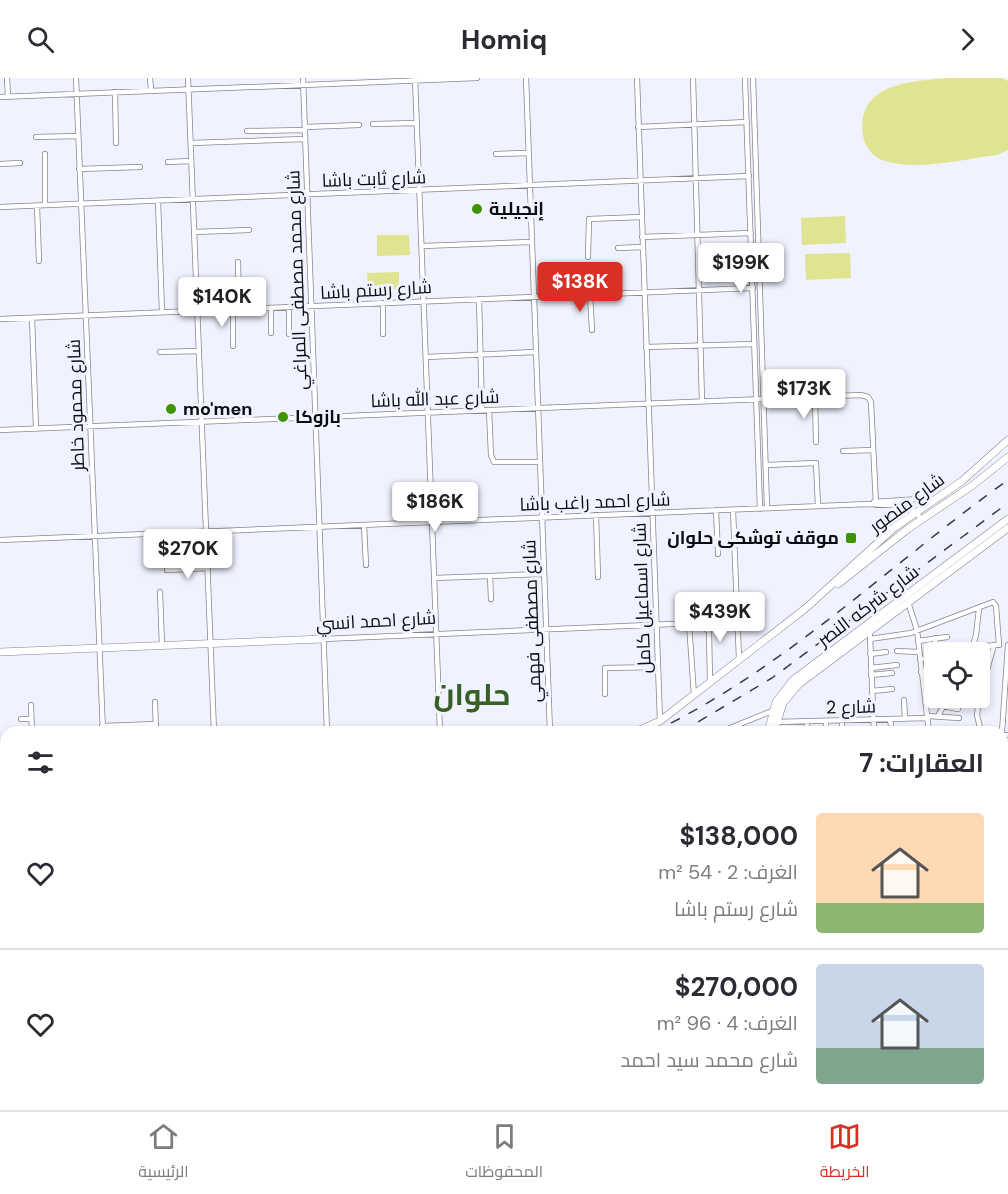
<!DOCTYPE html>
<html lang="ar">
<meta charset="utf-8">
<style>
body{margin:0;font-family:"DM Sans",Cairo,sans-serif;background:#f2f2f3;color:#2b2b33;direction:rtl;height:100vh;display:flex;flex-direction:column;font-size:22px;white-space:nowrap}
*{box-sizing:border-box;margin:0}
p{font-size:20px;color:#7c7c81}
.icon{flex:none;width:33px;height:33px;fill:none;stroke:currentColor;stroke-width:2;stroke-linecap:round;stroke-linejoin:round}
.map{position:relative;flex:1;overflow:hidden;direction:ltr}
.panel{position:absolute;left:0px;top:648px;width:1008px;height:384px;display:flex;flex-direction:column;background:#fff;border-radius:18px 18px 0 0;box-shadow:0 3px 9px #0003;direction:rtl}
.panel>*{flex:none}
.controls{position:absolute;left:924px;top:564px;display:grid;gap:12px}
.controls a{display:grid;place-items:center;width:66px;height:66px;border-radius:6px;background:#fff;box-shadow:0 3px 9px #0003;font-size:30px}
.price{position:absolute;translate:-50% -51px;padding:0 14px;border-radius:6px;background:#fff;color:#222;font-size:20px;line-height:39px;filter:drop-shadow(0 2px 3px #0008)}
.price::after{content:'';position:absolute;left:50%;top:36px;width:18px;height:14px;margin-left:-9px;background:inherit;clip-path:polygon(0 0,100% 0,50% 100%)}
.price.active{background:#d93025;color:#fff}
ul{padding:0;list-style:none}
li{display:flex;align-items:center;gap:18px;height:150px;padding:0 24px}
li+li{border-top:2px solid #e1e1e2}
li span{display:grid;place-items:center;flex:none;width:168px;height:120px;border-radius:6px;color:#555}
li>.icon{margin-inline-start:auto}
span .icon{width:72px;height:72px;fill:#fffc;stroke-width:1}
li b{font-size:26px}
h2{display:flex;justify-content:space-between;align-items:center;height:72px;padding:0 24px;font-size:26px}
header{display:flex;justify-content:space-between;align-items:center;height:78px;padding:0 24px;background:#fff;font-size:27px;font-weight:700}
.dock{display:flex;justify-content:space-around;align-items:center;height:84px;border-top:2px solid #e1e1e2;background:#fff;font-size:16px;color:#7c7c81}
.dock a{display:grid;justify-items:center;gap:3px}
.dock .active{color:#d93025}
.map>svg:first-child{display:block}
.green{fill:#e0e390}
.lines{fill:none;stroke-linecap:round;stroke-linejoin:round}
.street-casing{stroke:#838691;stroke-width:6}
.secondary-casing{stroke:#838691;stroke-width:8}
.street{stroke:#fff;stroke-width:4.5}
.secondary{stroke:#fff;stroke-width:7}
.rail{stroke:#393a40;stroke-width:1.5;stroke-dasharray:10 10;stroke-linecap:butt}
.poi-dot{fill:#3e9301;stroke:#f0f3ff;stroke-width:2}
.labels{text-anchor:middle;stroke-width:6;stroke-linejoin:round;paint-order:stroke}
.street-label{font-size:18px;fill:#0a0b0f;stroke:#f0f3ff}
.poi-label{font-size:18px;font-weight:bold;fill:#0a0b0f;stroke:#f0f3ff;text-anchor:start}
.town-label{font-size:30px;font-weight:bold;fill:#376026;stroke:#f0f3ff}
</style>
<header><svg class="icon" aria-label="forward" viewBox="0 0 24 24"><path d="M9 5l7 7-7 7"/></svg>Homiq<svg class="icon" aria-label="search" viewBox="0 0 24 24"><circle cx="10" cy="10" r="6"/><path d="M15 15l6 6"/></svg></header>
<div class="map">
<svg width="1008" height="1032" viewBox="0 0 1008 1032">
<rect width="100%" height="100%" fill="#f0f3ff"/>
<path class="green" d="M 949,0 L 1002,0 L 1008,3 L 1008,72 L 997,77 C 962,81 917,94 882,82 C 872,78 865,69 863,58 C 855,5 912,3 949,0 Z
M 845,138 L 846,165 L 802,167 L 801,140 Z
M 377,157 L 409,157 L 410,177 L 377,178 Z
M 850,175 L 851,200 L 806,202 L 805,176 Z
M 399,194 L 399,212 L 368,213 L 367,195 Z
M 1008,874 L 1008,937 L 1002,937 L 1002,875 Z"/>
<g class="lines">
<g class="street-casing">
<path id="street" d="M 7,0 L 8,18
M 76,0 L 103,654
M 150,0 L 151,12
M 188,0 L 214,654
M 303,0 L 327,654
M 415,0 L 440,654
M 526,0 L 550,654
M 637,0 L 660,643
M 693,0 L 702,323
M 745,0 L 760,431
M 753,0 L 767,430
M 115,14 L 116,65
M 0,19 L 477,0
M 373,46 L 417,45
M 305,49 L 359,47
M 638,49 L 747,44
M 247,53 L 305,52
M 36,59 L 78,58
M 191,65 L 305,61
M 45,76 L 45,127
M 496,76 L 528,75
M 168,84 L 191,83
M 0,86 L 20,85
M 79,91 L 140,89
M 158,123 L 162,234
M 37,128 L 39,183
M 0,129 L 749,98
M 194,154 L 249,152
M 642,159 L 751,155
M 422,168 L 531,164
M 618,170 L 643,169
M 588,179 L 589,141 L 641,139
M 238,184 L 239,231
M 590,217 L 592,252
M 479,221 L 482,332
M 383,225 L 383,256
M 289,229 L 289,256
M 271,230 L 271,255
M 233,232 L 233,268
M 32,240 L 36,351
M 0,241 L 753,210
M 646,269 L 754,266
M 160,274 L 199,273
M 426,279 L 535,274
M 815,319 L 816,364
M 489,332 L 491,377 L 494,384 L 539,384
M 0,352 L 861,317 L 868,319 L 871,324 L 876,427
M 843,373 L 873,372
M 766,387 L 816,385 L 818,428
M 874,424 L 919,421 L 930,425
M 716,432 L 718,476
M 733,432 L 739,581
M 596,437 L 598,499
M 364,447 L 366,487
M 0,462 L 868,426 L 908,428 L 922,441
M 167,492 L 208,490
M 490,498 L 491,521
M 434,500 L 543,496
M 160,514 L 162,568
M 908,524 L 917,552 L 929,654
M 689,545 L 694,617
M 696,545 L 709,553 L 710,604
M 870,558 L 874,654
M 935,560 L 936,572
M 323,561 L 696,545 L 700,526 L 737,523
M 870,561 L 911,555 L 993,524 L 996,528 L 999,567
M 918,563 L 947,559
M 973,569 L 996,567
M 897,573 L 919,574
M 971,574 L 976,557 L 979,531
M 870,576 L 886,574
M 920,581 L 934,580
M 871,590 L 897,587
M 921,594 L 934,593
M 871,597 L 892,595
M 872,613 L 892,611
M 605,616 L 605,590 L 658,589
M 980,617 L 994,567
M 979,620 L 977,637 L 981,654
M 904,622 L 905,641
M 155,624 L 156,654
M 31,627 L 32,654
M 943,628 L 958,631
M 927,638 L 959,640
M 938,638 L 948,620
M 21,641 L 31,641
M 890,642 L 892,653
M 826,643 L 826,654
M 842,643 L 842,654
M 776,644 L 927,640
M 807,644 L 807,654
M 102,648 L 156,646
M 720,654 L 772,633
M 1002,654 L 1008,567
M 1002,657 L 1008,657
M 1002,671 L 1008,670
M 0,731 L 3,804
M 0,828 L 6,976
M 8,1026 L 8,1032
M 121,1026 L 121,1032
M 285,1026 L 286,1032
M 341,1026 L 342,1032
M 453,1026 L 453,1032
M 563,1026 L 563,1032
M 674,1026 L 674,1032
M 789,1026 L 789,1032
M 125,1032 L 233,1026"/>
</g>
<g class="secondary-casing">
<path id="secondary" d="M 838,506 L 909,450 L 973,407 L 1008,379
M 0,574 L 323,561
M 635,654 L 660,643 L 806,530 L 895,449 L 962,403 L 1008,362
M 768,654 L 776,624 L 793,602 L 1008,441
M 774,654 L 783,625 L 799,606 L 1008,450
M 0,684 L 6,683
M 955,1026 L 965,1032"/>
</g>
<use href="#street" class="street"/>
<use href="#secondary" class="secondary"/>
<path class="rail" d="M 653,654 C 785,591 890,486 1008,402
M 681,654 L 772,600 L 1008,425"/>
</g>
<g class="poi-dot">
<circle cx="477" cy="131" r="6"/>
<circle cx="171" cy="331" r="6"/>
<circle cx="283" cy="339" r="6"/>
<rect x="845" y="454" width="12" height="12" rx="3"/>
</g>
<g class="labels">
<g class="street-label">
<text transform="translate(374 101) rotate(-2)" y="6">شارع ثابت باشا</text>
<text transform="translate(297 202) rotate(-92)" y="6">شارع محمد مصطفى المراغي</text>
<text transform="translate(376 212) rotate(-3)" y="6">شارع رستم باشا</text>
<text transform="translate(435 321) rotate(-2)" y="6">شارع عبد الله باشا</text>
<text transform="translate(76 327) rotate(-92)" y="6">شارع محمود خاطر</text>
<text transform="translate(595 424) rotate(-2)" y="6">شارع احمد راغب باشا</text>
<text transform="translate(907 425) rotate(-36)" y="6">شارع منصور</text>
<text transform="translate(642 520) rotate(-92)" y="6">شارع اسماعيل كامل</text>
<text transform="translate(868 528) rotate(-37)" y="6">شارع شركه النصر</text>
<text transform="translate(376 543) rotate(-3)" y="6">شارع احمد انسي</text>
<text transform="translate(532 543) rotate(-92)" y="6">شارع مصطفى فهمي</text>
<text transform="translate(851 629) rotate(-1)" y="6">شارع 2</text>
</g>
<g class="poi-label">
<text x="489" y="137">إنجيلية</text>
<text x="183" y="337">mo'men</text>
<text x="295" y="345">بازوكا</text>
<text x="839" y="466" text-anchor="end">موقف توشكى حلوان</text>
</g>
<g class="town-label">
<text x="472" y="627">حلوان</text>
</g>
</g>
</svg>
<div class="controls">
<a><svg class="icon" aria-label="locate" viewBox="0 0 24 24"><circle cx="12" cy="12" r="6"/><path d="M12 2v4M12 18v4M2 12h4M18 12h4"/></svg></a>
</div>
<b class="price" style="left:741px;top:216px">$199K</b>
<b class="price active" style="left:580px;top:235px">$138K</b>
<b class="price" style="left:222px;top:250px">$140K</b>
<b class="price" style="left:804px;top:342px">$173K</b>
<b class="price" style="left:435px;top:455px">$186K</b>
<b class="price" style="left:188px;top:502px">$270K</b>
<b class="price" style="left:720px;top:565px">$439K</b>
<section class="panel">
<h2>العقارات: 7<svg class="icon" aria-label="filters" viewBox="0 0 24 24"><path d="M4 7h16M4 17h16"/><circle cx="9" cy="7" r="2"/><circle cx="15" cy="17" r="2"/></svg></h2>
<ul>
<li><span style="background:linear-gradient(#ffd9b3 75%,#8fb573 0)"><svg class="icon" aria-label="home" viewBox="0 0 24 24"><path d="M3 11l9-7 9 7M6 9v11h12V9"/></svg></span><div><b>$138,000</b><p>الغرف: 2 · 54 m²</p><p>شارع رستم باشا</p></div><svg class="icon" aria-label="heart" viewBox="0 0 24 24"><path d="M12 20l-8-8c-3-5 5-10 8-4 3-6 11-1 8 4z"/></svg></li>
<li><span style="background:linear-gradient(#c9d6e8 70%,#7fa58c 0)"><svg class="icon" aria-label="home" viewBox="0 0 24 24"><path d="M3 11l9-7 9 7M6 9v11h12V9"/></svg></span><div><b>$270,000</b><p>الغرف: 4 · 96 m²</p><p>شارع محمد سيد احمد</p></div><svg class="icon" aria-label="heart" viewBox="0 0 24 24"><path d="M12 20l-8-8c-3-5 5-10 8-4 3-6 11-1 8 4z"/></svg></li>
</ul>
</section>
</div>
<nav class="dock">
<a class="active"><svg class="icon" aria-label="map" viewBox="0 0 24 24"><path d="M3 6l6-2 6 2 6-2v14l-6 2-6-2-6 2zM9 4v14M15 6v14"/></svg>الخريطة</a>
<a><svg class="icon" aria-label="saved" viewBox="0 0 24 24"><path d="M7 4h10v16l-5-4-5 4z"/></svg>المحفوظات</a>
<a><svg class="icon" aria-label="home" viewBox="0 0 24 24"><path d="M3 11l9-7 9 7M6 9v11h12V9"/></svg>الرئيسية</a>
</nav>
